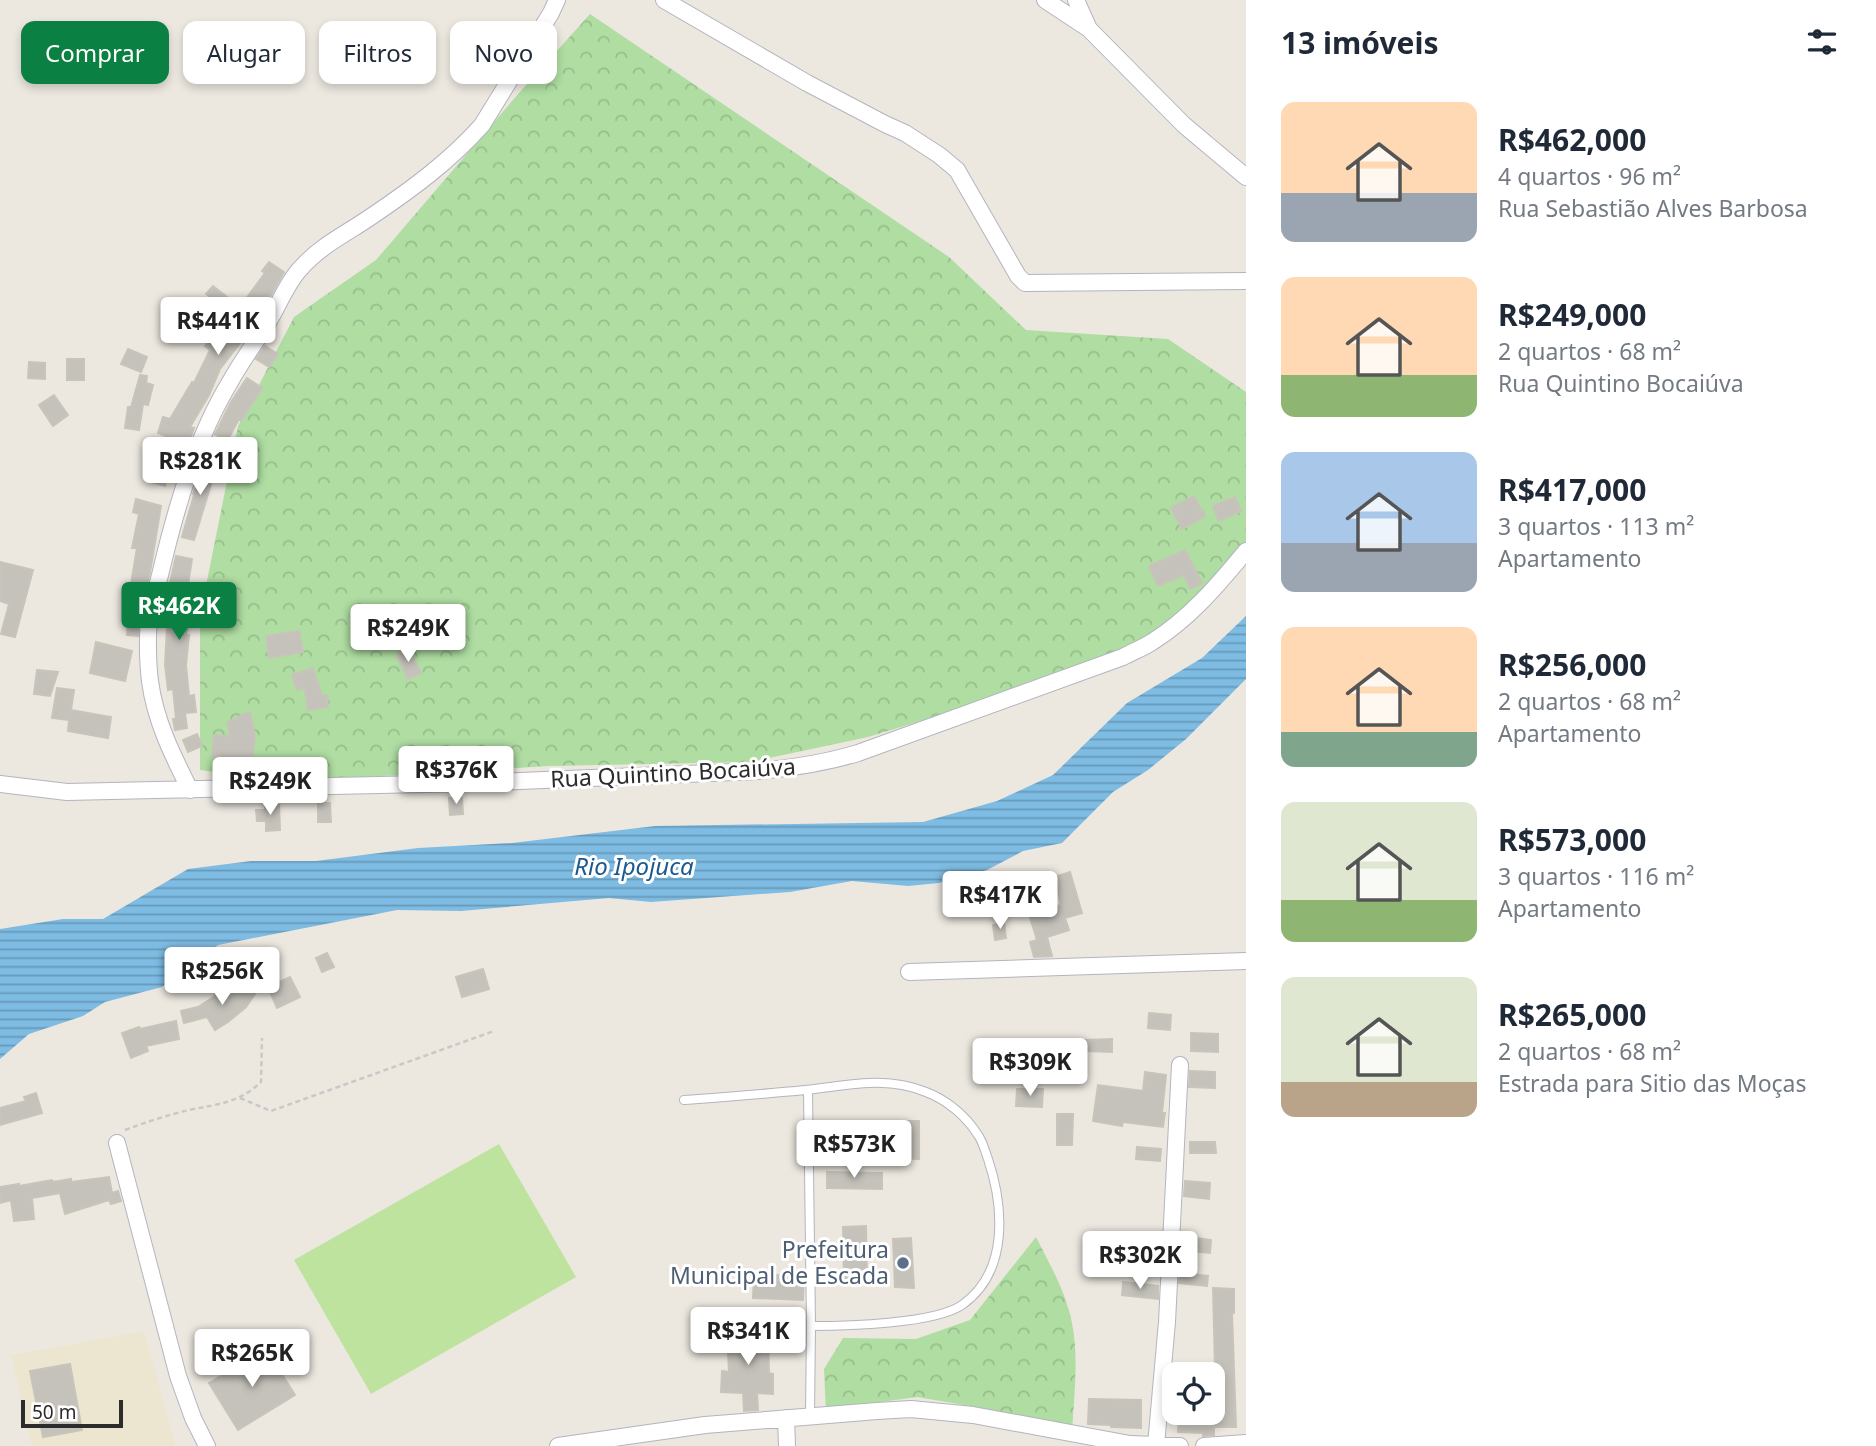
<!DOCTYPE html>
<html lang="pt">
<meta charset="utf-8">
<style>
body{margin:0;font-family:"Noto Sans",sans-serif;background:#f2f2f3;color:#1f2937;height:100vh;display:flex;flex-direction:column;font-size:26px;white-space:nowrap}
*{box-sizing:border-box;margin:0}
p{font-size:23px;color:#747a83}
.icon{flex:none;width:38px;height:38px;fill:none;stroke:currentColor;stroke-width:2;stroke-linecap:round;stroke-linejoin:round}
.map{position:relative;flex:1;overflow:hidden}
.panel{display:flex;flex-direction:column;background:#fff;width:630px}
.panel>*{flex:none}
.hud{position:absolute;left:21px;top:21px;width:665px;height:63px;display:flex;gap:14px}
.tools{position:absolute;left:1162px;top:1362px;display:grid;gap:14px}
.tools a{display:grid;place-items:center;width:63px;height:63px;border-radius:14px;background:#fff;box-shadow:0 4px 10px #0003;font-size:35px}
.scale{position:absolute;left:21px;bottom:18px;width:102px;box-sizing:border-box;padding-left:7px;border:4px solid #2c2c2c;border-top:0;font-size:19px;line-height:24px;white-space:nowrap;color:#2c2c2c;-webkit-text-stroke:5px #fff;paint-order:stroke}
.price{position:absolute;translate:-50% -60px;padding:0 16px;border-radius:7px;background:#fff;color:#222;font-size:23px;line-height:46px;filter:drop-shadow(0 2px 4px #0008)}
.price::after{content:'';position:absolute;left:50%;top:42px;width:21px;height:16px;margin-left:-10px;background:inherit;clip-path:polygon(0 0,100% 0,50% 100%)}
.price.selected{background:#0b8043;color:#fff}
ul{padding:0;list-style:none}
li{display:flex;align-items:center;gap:21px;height:175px;padding:0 35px}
li span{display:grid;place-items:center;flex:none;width:196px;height:140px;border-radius:14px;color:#555}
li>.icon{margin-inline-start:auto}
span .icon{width:84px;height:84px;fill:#fffc;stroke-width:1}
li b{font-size:30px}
h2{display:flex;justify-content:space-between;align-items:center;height:84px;padding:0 35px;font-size:30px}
.chip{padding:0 24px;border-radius:14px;background:#fff;box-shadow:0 4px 10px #0003;font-size:24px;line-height:63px}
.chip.selected{background:#0b8043;color:#fff}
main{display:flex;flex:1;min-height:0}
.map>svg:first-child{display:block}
.education{fill:#ece6d1}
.forest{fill:url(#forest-crowns)}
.pitch{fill:#bee39f}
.water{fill:url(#water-rules)}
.building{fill:#c5c2bb;stroke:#c8c4ba;stroke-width:2}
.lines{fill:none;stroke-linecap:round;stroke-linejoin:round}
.lane-casing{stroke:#b3b4be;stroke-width:10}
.street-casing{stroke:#b3b4be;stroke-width:18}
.path{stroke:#c8c8c8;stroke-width:2.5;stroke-dasharray:5 3.5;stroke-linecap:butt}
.lane{stroke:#fff;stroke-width:8}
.street{stroke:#fff;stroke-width:16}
.service-dot{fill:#5c6f8a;stroke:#fff;stroke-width:2.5}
.labels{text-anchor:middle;stroke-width:6;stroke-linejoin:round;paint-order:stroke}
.street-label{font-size:23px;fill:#2c2c2c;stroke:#fff}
.service-label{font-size:23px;fill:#4e5e75;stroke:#fff;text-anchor:end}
.water-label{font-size:24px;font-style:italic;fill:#1b5a91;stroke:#fff}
</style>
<main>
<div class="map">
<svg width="1246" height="1446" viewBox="0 0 1246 1446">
<defs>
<pattern id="forest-crowns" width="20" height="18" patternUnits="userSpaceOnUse" patternTransform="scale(1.75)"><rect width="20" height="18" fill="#afdda2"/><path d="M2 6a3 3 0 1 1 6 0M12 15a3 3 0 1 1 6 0" fill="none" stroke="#97be8c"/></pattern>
<pattern id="water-rules" width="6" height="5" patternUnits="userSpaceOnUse" patternTransform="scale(1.75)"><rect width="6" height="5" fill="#7ebce3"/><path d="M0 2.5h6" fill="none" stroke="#6799b8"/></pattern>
</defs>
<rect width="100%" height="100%" fill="#ece8e0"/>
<path class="education" d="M 144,1331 L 176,1446 L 32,1446 L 11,1355 Z"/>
<path class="forest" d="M 590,14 L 949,257 L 1026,330 L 1168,339 L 1246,392 L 1246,547 L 1189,609 L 1117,662 L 868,737 L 750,762 L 549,766 L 285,782 L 200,770 L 200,616 L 238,426 L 294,317 L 376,260 L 519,93 Z
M 1036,1237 C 1050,1265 1066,1292 1072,1323 C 1079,1358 1074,1396 1072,1432 L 982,1408 L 917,1397 L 866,1404 L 826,1413 L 824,1369 L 843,1338 L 916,1339 L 970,1320 Z"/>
<path class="pitch" d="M 499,1144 L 576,1277 L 371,1394 L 294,1260 Z"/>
<path class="water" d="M 1246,616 L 1246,679 L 1186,739 L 1148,770 L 1113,792 L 1062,843 L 1023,851 L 987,870 L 939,883 L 908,886 L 852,881 L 790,892 L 651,902 L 609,898 L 461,911 L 397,910 L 218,945 L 162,987 L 105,1002 L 83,1016 L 29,1034 L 0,1059 L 0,929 L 63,919 L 103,919 L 188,869 L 251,861 L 316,861 L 418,848 L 512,843 L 655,826 L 923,822 L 997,801 L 1053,775 L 1127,703 L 1202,658 Z"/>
<path class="building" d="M 269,262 L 284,272 L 254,325 L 220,369 L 209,395 L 190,427 L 194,428 L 188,444 L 178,440 L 176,459 L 163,457 L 165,436 L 158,433 L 163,417 L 170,419 L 192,382 L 194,383 L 210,350 L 205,346 L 215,334 L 218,337 L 233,316 L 206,294 L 213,286 L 240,307 L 265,273 L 262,271 Z
M 265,346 L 278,354 L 269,367 L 256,359 Z
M 128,349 L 147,357 L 141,372 L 121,364 Z
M 67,359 L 84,359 L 84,380 L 67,380 Z
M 29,362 L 45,363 L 45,379 L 28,378 Z
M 140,375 L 147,376 L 146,383 L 153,385 L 148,405 L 143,404 L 139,430 L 125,428 L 128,407 L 131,407 Z
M 247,378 L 262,388 L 241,421 L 239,419 L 227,441 L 215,434 L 231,402 Z
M 54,395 L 68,415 L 53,426 L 39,405 Z
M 207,455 L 219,458 L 194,540 L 182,537 L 194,495 L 193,494 Z
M 149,457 L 171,462 L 165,486 L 152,482 L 153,476 L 144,474 Z
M 1194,496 L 1205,516 L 1182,529 L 1171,508 Z
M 1235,497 L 1241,511 L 1219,521 L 1213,506 Z
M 136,499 L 161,506 L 150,572 L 140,614 L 138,636 L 127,635 L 129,607 L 124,607 L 127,595 L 129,596 L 137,548 L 132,548 L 139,514 L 133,512 Z
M 1185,550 L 1202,583 L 1190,589 L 1184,575 L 1158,586 L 1149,566 Z
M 176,556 L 192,559 L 183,618 L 189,619 L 186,635 L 189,635 L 186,665 L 189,696 L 194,695 L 196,712 L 185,713 L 187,728 L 175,730 L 173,719 L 176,719 L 173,689 L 168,690 L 165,665 L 167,627 L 172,606 L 165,605 Z
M 0,562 L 33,570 L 15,637 L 1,634 L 9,604 L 0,601 Z
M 299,631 L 303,652 L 269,658 L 266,636 Z
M 96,642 L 132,651 L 125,681 L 90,673 Z
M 409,649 L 421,673 L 408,679 L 396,655 Z
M 313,668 L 322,696 L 327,695 L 328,707 L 308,710 L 305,688 L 297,690 L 292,675 Z
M 37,670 L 58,672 L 50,696 L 34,694 Z
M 57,688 L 74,690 L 71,710 L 111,717 L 108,738 L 68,731 L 69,720 L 52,718 Z
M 250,712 L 255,735 L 251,768 L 241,767 L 241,758 L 212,757 L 214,735 L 230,736 L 227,722 Z
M 197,734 L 202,746 L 188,752 L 183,740 Z
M 449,798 L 462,798 L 463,814 L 450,815 Z
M 318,803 L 330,803 L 331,822 L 318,822 Z
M 279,805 L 280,830 L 266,831 L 266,821 L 257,821 L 256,810 L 265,810 L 265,806 Z
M 1070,872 L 1082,913 L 1065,918 L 1069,930 L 1047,937 L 1052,956 L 1034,957 L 1030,942 L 1037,940 L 1028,911 L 1040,908 L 1041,911 L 1061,905 L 1055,877 Z
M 1030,886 L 1034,901 L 1021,904 L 1017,889 Z
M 1004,923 L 1006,938 L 995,940 L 993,925 Z
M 327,953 L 334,967 L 322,972 L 316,958 Z
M 483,969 L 489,989 L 462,997 L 456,977 Z
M 290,977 L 300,997 L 277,1008 L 268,987 Z
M 243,981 L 257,991 L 246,1007 L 228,1022 L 215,1030 L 207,1017 L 184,1023 L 181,1011 L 198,1007 L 217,995 L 222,1003 L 236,991 Z
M 1149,1013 L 1171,1015 L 1170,1030 L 1148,1028 Z
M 176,1021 L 179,1039 L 146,1046 L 148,1051 L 131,1058 L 122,1033 L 139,1027 L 140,1029 Z
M 1191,1033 L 1218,1034 L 1218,1052 L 1191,1051 Z
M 1112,1039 L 1112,1052 L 1085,1051 L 1084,1040 Z
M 1190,1071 L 1215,1072 L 1215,1088 L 1189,1087 Z
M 1145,1072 L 1166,1075 L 1162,1113 L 1165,1113 L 1163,1127 L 1123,1122 L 1122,1126 L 1093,1121 L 1098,1085 L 1143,1091 Z
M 1017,1089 L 1043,1089 L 1042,1107 L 1016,1106 Z
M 36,1093 L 42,1113 L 0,1125 L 0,1108 L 26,1101 L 24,1097 Z
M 1057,1114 L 1073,1114 L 1072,1145 L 1057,1145 Z
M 881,1121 L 919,1121 L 919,1159 L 881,1158 Z
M 1190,1142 L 1215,1142 L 1216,1153 L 1190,1153 Z
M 1137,1147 L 1161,1149 L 1160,1161 L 1136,1159 Z
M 827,1172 L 882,1173 L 882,1189 L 827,1188 Z
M 109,1177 L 112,1193 L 118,1191 L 121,1201 L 111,1204 L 109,1200 L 65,1214 L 60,1193 L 32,1198 L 34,1219 L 14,1221 L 11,1200 L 0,1203 L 0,1187 L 19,1184 L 19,1186 L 52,1180 L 53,1182 L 71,1179 L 71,1182 Z
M 1185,1181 L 1210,1183 L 1209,1199 L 1184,1196 Z
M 866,1226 L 867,1284 L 844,1284 L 843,1227 Z
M 1183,1236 L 1211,1240 L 1210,1253 L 1181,1250 Z
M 911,1238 L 914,1288 L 895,1287 L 893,1239 Z
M 1180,1273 L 1208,1276 L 1207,1286 L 1179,1283 Z
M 754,1274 L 804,1276 L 803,1300 L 753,1298 Z
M 1123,1282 L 1158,1286 L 1158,1299 L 1122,1295 Z
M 1213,1288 L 1234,1289 L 1234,1313 L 1232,1313 L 1236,1427 L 1214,1427 L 1214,1435 L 1203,1436 L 1203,1433 L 1178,1432 L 1179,1412 L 1213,1412 L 1213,1410 L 1216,1410 Z
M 768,1331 L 769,1373 L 773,1374 L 773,1394 L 757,1393 L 758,1410 L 744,1411 L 743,1393 L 721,1392 L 722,1371 L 729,1372 L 727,1333 Z
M 266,1349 L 295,1395 L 238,1430 L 209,1383 Z
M 70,1364 L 82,1430 L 43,1437 L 30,1371 Z
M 1089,1399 L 1141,1400 L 1141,1428 L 1111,1427 L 1111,1425 L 1088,1424 Z"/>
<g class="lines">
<g class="lane-casing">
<path id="lane" d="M 808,1090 L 811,1326 L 810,1416
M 684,1100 C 724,1097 765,1094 805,1090 C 848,1086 883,1075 926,1092 C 947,1100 966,1116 978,1135 C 983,1142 985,1151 988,1159 C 1004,1207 1009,1272 962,1305 C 934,1324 846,1326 811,1326"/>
</g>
<g class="street-casing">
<path id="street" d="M 664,0 L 807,83 L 885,124 L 905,133 L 939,155 L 957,170 L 1018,276 L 1025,283 L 1246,281
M 1045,0 L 1089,29
M 1076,0 L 1089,29 L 1184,125 L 1246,177
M 0,784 L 67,792 L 470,783 L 758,771 C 792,768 825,763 858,753 L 1123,657 C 1132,652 1143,648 1152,642 C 1189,619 1218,585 1246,551
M 190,790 C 172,754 155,720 150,681 C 148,666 147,638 149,622 C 151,605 157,588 161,571 C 176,508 196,438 230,382 C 241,362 255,343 267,324 C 278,307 286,284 300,269 C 321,245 346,234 372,216 C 412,189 450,161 482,125 L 551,13 L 557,0
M 909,972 L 1246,961
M 117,1143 L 178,1376 L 193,1418 L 207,1446
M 786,1418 L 787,1446
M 1156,1445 L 1167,1322 L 1180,1065
M 558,1446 L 705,1425 L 877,1411 L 911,1409 L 973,1415 L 1130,1444 L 1180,1446
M 1204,1446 L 1246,1443"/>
</g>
<path class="path" d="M 240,1098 L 271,1111 L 494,1031
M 125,1130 C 146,1122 168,1115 189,1110 C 218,1104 239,1103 261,1082 L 262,1038"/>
<use href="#lane" class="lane"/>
<use href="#street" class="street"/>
</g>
<circle class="service-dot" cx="903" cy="1263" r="7"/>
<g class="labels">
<g class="street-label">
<text transform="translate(673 773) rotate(-3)" y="8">Rua Quintino Bocaiúva</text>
</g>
<g class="service-label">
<text x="889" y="1258">Prefeitura<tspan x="889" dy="26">Municipal de Escada</tspan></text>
</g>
<g class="water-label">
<text x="634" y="875">Rio Ipojuca</text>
</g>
</g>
</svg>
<div class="tools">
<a><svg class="icon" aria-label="locate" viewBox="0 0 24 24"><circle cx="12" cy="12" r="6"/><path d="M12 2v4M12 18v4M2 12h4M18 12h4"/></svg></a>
</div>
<div class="scale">50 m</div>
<b class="price" style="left:218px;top:357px">R$441K</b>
<b class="price" style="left:200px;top:497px">R$281K</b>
<b class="price selected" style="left:179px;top:642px">R$462K</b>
<b class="price" style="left:408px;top:664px">R$249K</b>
<b class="price" style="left:456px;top:806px">R$376K</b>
<b class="price" style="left:270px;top:817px">R$249K</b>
<b class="price" style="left:1000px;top:931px">R$417K</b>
<b class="price" style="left:222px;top:1007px">R$256K</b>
<b class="price" style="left:1030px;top:1098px">R$309K</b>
<b class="price" style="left:854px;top:1180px">R$573K</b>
<b class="price" style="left:1140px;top:1291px">R$302K</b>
<b class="price" style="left:748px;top:1367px">R$341K</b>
<b class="price" style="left:252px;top:1389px">R$265K</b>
<div class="hud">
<a class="chip selected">Comprar</a>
<a class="chip">Alugar</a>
<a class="chip">Filtros</a>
<a class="chip">Novo</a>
</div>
</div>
<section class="panel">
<h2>13 imóveis<svg class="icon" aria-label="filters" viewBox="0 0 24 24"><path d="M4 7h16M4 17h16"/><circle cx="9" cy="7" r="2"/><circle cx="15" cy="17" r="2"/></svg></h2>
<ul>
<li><span style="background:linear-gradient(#ffd9b3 65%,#9aa5b1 0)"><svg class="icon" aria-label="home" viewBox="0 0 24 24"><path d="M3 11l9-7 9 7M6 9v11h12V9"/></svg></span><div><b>R$462,000</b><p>4 quartos · 96 m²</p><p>Rua Sebastião Alves Barbosa</p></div></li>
<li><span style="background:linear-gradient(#ffd9b3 70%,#8fb573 0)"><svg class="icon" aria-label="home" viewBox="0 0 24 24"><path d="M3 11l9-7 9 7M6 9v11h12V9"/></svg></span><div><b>R$249,000</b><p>2 quartos · 68 m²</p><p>Rua Quintino Bocaiúva</p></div></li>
<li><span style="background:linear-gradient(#a9c7e8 65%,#9aa5b1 0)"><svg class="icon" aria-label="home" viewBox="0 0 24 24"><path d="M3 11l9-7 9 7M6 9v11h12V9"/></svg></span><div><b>R$417,000</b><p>3 quartos · 113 m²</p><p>Apartamento</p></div></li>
<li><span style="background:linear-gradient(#ffd9b3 75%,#7fa58c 0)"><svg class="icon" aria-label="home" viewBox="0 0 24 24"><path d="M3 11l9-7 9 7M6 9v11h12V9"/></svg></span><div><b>R$256,000</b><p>2 quartos · 68 m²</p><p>Apartamento</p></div></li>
<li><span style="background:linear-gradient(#dfe7d0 70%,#8fb573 0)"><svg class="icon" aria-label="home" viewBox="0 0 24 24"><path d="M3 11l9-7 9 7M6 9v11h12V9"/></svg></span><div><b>R$573,000</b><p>3 quartos · 116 m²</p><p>Apartamento</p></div></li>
<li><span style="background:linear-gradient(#dfe7d0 75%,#b9a48a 0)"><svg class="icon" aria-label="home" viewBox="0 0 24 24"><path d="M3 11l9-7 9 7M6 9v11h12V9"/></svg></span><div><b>R$265,000</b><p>2 quartos · 68 m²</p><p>Estrada para Sitio das Moças</p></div></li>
</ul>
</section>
</main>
